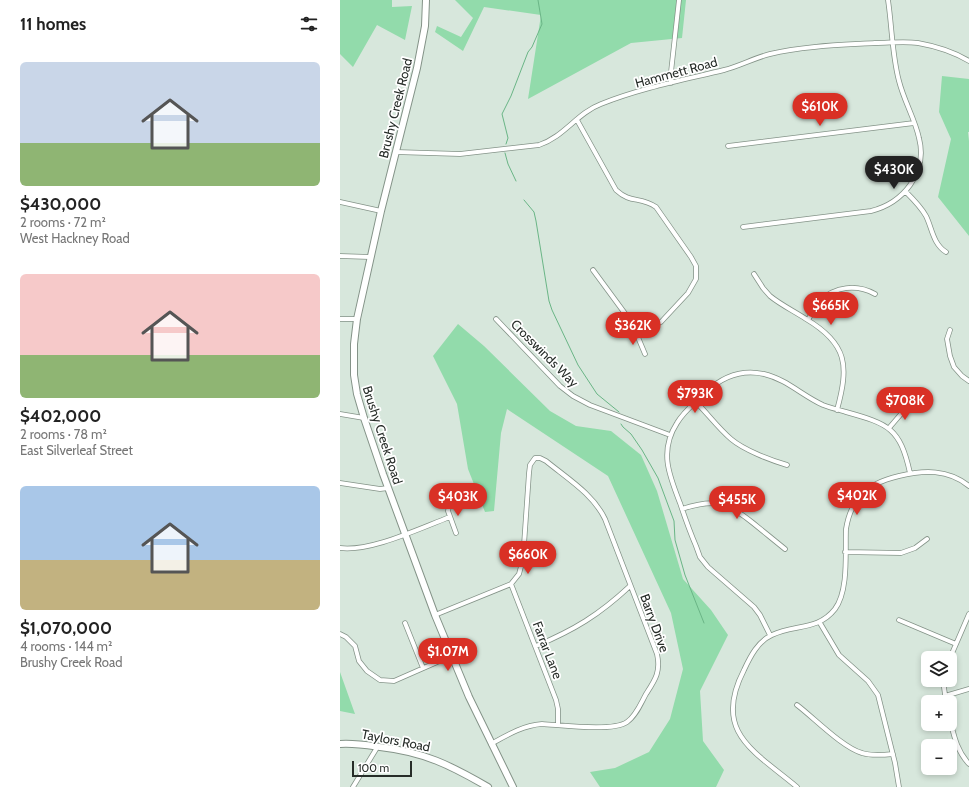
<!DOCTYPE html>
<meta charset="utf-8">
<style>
body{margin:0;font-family:Cabin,sans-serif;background:#f2f2f2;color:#222;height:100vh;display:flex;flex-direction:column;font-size:15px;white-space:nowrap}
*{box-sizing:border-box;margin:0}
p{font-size:13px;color:#767676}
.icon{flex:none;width:22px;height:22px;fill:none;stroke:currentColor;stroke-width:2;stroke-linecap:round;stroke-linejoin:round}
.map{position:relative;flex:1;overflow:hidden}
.drawer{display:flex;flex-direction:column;background:#fff;width:340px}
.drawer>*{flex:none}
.buttons{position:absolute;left:581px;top:651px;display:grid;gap:8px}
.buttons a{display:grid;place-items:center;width:36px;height:36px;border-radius:6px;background:#fff;box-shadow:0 2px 6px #0003;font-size:20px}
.scale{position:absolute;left:12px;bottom:10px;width:60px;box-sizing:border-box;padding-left:4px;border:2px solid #272d29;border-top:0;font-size:11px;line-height:14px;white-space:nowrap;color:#272d29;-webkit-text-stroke:3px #fff;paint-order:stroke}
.price{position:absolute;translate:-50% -34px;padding:0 9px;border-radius:14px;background:#d93025;color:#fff;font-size:13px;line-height:26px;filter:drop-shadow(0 1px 2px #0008)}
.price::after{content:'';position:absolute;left:50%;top:24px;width:12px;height:9px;margin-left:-6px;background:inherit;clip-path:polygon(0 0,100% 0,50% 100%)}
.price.active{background:#222;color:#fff}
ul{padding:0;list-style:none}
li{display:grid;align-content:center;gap:8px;height:212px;padding:0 20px}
li span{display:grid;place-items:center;height:124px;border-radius:6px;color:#555}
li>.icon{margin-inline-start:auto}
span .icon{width:72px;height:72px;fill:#fffc;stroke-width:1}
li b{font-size:17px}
h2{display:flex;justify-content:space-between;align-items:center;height:48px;padding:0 20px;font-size:17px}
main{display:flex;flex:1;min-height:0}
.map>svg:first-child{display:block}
.green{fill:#92dbab}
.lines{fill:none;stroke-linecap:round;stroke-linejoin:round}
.stream{stroke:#6ab586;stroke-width:1}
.street-casing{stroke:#849388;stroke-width:5.5}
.secondary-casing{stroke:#849388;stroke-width:8}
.street{stroke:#fff;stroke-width:4}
.secondary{stroke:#fff;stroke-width:6}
.labels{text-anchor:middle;stroke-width:3.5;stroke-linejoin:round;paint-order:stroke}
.street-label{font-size:13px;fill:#272d29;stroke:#fff}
</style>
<main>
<section class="drawer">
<h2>11 homes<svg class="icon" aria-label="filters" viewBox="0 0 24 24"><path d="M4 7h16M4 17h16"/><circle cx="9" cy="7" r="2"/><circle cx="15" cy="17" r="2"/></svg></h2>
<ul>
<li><span style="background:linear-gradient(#c9d6e8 65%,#8fb573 0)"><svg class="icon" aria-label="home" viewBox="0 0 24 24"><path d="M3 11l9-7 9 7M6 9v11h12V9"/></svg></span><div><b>$430,000</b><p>2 rooms · 72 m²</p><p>West Hackney Road</p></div></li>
<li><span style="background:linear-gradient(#f6c9c9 65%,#8fb573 0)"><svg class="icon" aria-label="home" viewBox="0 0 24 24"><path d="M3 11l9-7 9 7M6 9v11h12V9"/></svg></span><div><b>$402,000</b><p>2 rooms · 78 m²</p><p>East Silverleaf Street</p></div></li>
<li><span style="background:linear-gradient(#a9c7e8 60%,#c2b280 0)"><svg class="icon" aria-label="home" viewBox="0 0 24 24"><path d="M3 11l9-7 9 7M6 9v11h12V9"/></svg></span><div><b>$1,070,000</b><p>4 rooms · 144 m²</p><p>Brushy Creek Road</p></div></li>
</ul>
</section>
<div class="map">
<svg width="629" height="787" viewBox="0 0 629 787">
<rect width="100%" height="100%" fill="#d7e7dc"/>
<path class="green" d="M 0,0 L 52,0 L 52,7 L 72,6 L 65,40 L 37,25 L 13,67 L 0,54 Z
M 115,0 L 346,0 L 342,38 L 291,43 L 188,99 L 201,15 L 144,7 L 123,51 L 95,32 L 97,26 L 121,37 L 133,18 Z
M 602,76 L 629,79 L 629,132 L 628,132 L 629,141 L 629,236 L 598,197 L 611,139 L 599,112 Z
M 118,324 L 144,346 L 210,411 L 236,426 L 271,431 L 301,455 L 317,491 L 343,579 L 371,610 L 388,635 L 360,691 L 363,741 L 384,770 L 376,787 L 260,787 L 250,772 L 275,768 L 309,752 L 330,719 L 343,669 L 331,613 L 268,476 L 167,409 L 161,433 L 154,511 L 145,512 L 128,469 L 117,404 L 93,356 Z
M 0,672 L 15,714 L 0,711 Z"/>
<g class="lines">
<path class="stream" d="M 166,144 L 168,138 L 162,114 L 171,96 L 188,52 L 192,47 L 202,24 L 198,0
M 165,153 L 168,164 L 176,181
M 184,200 L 194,212 L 196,221 L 209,301 L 212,310 L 238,365 L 257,394 L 279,412
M 281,424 L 283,427 L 291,434 L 302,450 L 318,478 L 334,521 L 335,540 L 345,575 L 364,623"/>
<g class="street-casing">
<path id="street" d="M 331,83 L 331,72 L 339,0
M 237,120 L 276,190 C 291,204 300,196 316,207 L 351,257 L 356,266 L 356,279 L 348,293 L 321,322 L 296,332
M 388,146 L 574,123
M 56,152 L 120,154 L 199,145 C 224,137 237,113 261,104 C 301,88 343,80 384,70 C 400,66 414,58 430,54 C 463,46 501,45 535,43 C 549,43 564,41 578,43 C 595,46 614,52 629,61
M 566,192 C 573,199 581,207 586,216 C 592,228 593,244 606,252
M 0,202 L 41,211
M 403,227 L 531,211 C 563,203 588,173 579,138 C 575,119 564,101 559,81 C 552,55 552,27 548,0
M 0,256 L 30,257
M 253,270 L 292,323 L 305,354
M 414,274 L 423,288 L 430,296 C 441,305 454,311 466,319 C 508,344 509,366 497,410
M 0,319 L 17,319
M 156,319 L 220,386 L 233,396 L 250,405 L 330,435
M 468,320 C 472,313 475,307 480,301 C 495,286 517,284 535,294
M 610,330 L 607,339 L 610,356 L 614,367 L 622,376 L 629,381
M 356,402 C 368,414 378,428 391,439 C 404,450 430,460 447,465
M 0,414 L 24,418
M 549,428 L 561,414 L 562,406
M 0,483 L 40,489 L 48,488
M 110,501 L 108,511 L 116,533
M 342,509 C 375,498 387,502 413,523 C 424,532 434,540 445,549
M 0,548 C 31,552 80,528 110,517
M 505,552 L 561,553 L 575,548 L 587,539
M 171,584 L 216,700 L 218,709 L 218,724
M 95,615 L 171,584 L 179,574 L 183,559 L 189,473 L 190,465 L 195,458 L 200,458 L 206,461 C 228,479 253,494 265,519 L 317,654 C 321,672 315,680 306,694 C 301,703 296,716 287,722 C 273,732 221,725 202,724 C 184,725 167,735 151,744
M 559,620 L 616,644
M 65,623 L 83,668
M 480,623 L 499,655 L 528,681 L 538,695 L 555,763 L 559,787
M 0,634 L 6,637 L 15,646 L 19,661 L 27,671 L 40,680 L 54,681 L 111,656
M 430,635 L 420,615 L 414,607 L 368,567 L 360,557 L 356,546 C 350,532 345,518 340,503 C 329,475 319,451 337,423 C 344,411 356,402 366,392 C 382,377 402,369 424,374 C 446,379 463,396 483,405 C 491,408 499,410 506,412 C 549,424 560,428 570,473
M 196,646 C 234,630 259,615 290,586
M 610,658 L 629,614
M 603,680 L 606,702
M 605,696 L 629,689
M 457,705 C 473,717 503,748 522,753 C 531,756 543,755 553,754
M 610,720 C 614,736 617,751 629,764
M 13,787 L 38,746
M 457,787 C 414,751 372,732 404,670 C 410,657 418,641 432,635 C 454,624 478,631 495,609 C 509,590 505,552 506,529 C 508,517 511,507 519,498 C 529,485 543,480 559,476 C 584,470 608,469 629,486"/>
</g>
<g class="secondary-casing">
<path id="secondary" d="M 86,0 L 85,26 L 77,68 L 41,211 L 17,319 L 14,344 L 14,375 L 17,394 L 24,418 L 43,474 L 95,615 L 129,697 L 173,787
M 0,744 C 14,743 26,745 40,747 C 84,752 110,765 148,787"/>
</g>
<use href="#street" class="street"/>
<use href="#secondary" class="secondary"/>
</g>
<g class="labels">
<g class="street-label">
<text transform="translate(336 72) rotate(-15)" y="5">Hammett Road</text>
<text transform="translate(55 108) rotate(-76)" y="5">Brushy Creek Road</text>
<text transform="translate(205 353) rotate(45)" y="5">Crosswinds Way</text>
<text transform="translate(43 435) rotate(72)" y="5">Brushy Creek Road</text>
<text transform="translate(315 623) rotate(70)" y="5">Barry Drive</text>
<text transform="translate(208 650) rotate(69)" y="5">Farrar Lane</text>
<text transform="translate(56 740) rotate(11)" y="5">Taylors Road</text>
</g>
</g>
</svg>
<div class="buttons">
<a><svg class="icon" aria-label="layers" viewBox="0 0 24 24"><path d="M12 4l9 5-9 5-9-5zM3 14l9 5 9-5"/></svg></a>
<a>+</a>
<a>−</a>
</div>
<div class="scale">100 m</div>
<b class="price" style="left:480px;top:127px">$610K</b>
<b class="price active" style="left:554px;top:190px">$430K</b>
<b class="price" style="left:491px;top:326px">$665K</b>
<b class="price" style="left:293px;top:346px">$362K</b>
<b class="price" style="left:355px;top:414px">$793K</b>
<b class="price" style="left:565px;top:421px">$708K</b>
<b class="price" style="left:517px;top:516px">$402K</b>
<b class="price" style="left:118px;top:517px">$403K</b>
<b class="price" style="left:397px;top:520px">$455K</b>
<b class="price" style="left:188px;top:575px">$660K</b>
<b class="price" style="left:108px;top:672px">$1.07M</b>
</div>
</main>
